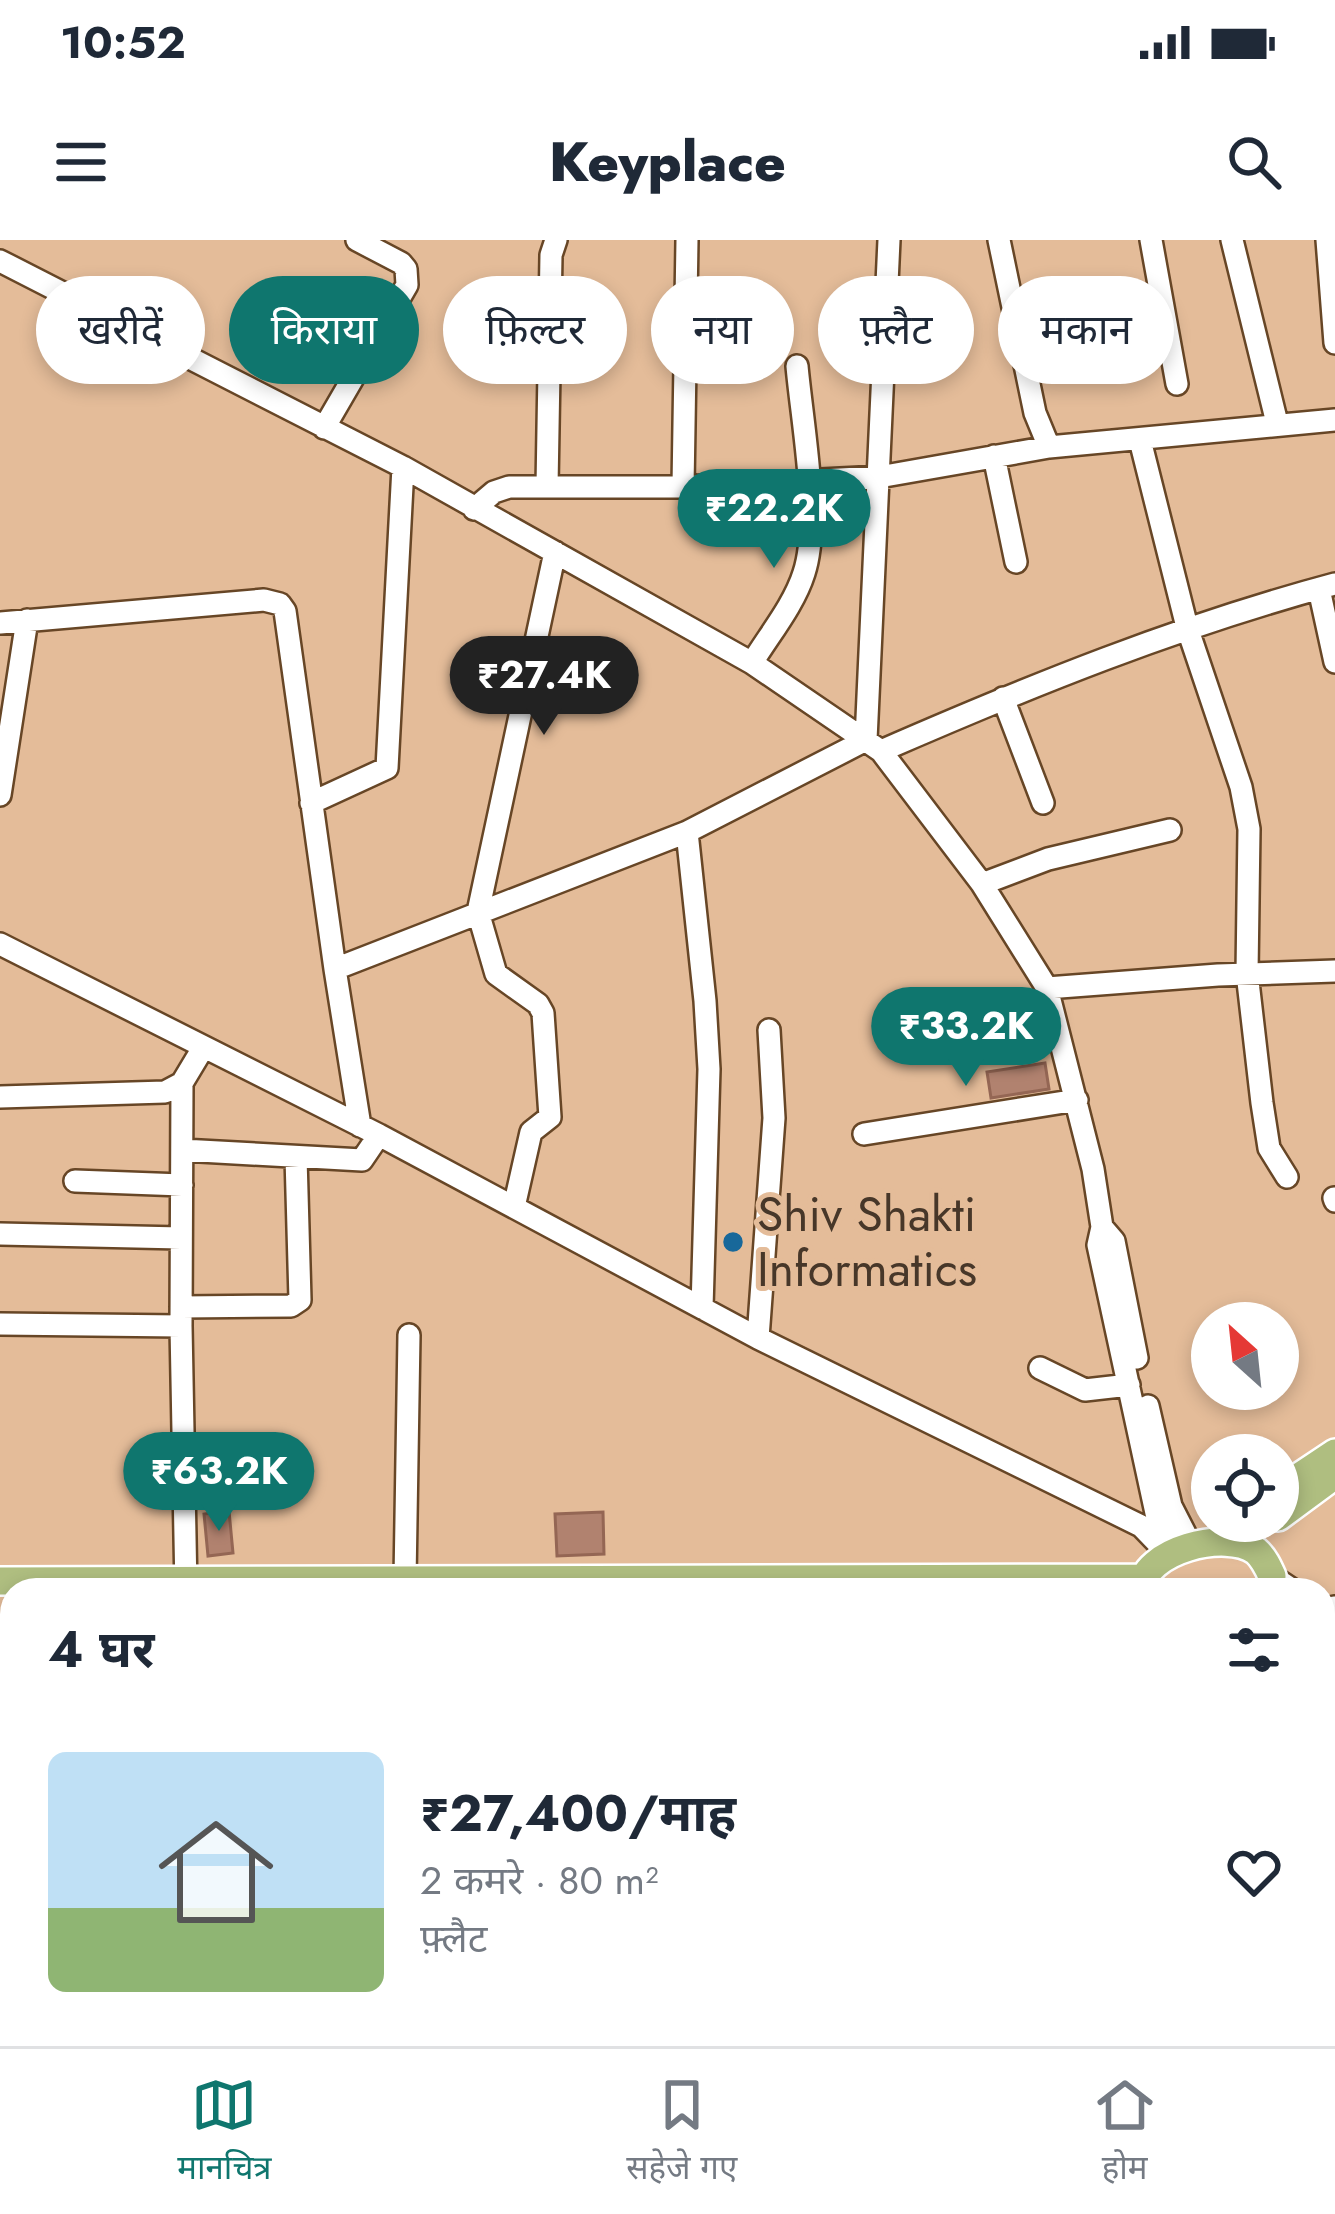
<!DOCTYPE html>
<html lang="hi">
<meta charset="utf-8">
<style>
body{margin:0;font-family:Jost,"Noto Sans Devanagari",sans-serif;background:#f2f2f3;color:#1f2937;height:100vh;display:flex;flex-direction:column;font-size:45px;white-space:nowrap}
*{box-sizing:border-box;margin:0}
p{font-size:39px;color:#747a83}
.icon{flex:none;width:66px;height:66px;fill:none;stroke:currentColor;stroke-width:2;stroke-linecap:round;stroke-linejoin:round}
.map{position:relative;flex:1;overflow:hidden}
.sheet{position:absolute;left:0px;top:1338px;width:1335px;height:468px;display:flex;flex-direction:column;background:#fff;border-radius:36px 36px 0 0;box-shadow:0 6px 18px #0003}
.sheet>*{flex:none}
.hud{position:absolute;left:36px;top:36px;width:1263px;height:108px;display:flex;gap:24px}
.needle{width:78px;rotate:333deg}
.controls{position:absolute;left:1191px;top:1062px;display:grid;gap:24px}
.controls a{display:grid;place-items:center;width:108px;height:108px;border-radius:50%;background:#fff;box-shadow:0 6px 18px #0003;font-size:60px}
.price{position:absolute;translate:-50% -102px;padding:0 27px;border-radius:42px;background:#0f766e;color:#fff;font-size:39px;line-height:78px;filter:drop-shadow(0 3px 6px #0008)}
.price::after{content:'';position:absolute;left:50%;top:72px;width:36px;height:27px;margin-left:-18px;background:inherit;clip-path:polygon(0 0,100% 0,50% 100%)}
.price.active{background:#222;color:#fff}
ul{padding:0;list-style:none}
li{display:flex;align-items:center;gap:36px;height:300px;padding:0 48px}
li+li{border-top:3px solid #e0e1e3}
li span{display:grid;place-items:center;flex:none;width:336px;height:240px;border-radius:18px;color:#555}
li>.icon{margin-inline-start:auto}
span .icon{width:144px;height:144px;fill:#fffc;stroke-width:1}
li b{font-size:51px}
h2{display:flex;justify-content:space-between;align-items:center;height:144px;padding:0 48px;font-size:51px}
.pill{padding:0 42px;border-radius:54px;background:#fff;box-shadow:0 6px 18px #0003;font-size:42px;line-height:108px}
.pill.active{background:#0f766e;color:#fff}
.status{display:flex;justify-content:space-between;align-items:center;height:84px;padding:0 60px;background:#fff;direction:ltr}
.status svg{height:33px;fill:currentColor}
header{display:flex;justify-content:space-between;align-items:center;height:156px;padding:0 48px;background:#fff;font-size:54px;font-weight:800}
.menu{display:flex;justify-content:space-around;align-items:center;height:168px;border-top:3px solid #e0e1e3;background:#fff;font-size:33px;color:#747a83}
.menu a{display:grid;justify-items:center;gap:6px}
.menu .active{color:#0f766e}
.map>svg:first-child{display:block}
.building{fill:#b1826f;stroke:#946654;stroke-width:3}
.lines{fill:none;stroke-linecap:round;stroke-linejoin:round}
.minor-casing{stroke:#674626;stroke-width:26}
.major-casing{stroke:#fff;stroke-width:32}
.minor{stroke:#fff;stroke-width:21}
.major{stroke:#afbe80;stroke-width:27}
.poi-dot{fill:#18689a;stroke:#e4bc99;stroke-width:4.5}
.labels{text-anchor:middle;stroke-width:10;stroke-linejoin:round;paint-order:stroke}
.poi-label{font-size:48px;fill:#473729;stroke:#e4bc99;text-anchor:start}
</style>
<div class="status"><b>10:52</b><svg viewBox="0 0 49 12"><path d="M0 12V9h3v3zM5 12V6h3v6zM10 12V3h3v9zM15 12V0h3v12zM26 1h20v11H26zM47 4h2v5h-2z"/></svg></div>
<header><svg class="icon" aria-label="menu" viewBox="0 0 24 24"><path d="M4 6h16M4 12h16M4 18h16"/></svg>Keyplace<svg class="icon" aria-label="search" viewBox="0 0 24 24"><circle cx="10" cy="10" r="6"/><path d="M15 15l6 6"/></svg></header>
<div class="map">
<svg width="1335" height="1806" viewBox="0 0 1335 1806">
<rect width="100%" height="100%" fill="#e4bc99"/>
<path class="building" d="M 1045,823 L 1049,849 L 991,858 L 987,832 Z
M 229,1271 L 233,1313 L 208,1316 L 204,1274 Z
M 603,1272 L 604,1314 L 557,1316 L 555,1274 Z"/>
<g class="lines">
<g class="minor-casing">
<path id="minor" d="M 999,0 L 1035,173 L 1049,207
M 1151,0 L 1177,144
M 1232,0 L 1277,183
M 1327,0 L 1335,103
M 0,21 L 403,227 L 752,423 L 881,511 L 982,644 L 1047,748 L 1093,929 L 1102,987 L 1098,1005 L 1156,1273 L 1179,1313
M 1019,104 L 1166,83
M 324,188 L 407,45 L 406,29 L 401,23 L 357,0
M 1140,200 L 1187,387 L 1241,547 L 1249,589 L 1247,733 L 1262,863 L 1269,908 L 1287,937
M 994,216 L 1016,322
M 547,246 L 551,15 L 556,0
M 683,247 L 687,0
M 474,269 L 494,252 L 509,247 L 683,247 L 879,237 L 1049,207 L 1335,180
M 1319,349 L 1335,422
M 0,383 L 264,360 L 280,364 L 285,371 L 335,729
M 752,423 C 769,395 794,365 804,333 C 821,281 802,183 797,126
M 1003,458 L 1043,563
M 881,511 C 1030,446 1178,386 1335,344
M 0,555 L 27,380
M 311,563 L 387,528 L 403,227
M 687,592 L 705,761 L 709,829 L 702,1068
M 982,644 L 1048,619 L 1170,590
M 0,704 L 379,895 L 758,1098 L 1141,1286 L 1170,1316
M 1047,748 L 1218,735 L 1335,731
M 182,843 L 181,1086 L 186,1350
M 0,857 L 165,852 L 182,843 L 203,808
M 360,886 L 335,729 L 687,592 L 866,500 L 889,0
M 864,894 L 1077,860
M 182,910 L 362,920 L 379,895
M 75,941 L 182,945
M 1334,958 L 1335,961
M 514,967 L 531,892 L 550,877 L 543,773 L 538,764 L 496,734 L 478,672 L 555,312
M 1102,987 L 1114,1001 L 1137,1118
M 0,994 L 181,998
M 181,1067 L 291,1066 L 300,1060 L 296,917
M 0,1084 L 181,1086
M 758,1098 L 774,878 L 769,790
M 1040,1128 L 1085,1150 L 1129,1145
M 1148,1166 L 1171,1266 L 1192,1307
M 1272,1336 L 1293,1350
M 405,1340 L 409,1095
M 1323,1443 L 1334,1367
M 276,1794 L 279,1806
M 962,1794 L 966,1806
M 979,1794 L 983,1806
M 1149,1794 L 1154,1806
M 92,1806 L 95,1794
M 510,1806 L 510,1794
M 682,1806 L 697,1794
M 854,1806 L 855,1794"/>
</g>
<g class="major-casing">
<path id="major" d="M 1278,1251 L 1335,1213
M 1278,1277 L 1335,1235
M 0,1341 L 1142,1338
M 1141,1350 C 1143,1310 1226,1289 1256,1311 C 1264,1318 1268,1327 1272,1336 L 1270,1350"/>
</g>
<use href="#minor" class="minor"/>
<use href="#major" class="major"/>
</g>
<circle class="poi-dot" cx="733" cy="1002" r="12"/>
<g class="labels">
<g class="poi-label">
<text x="757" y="991">Shiv Shakti<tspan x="757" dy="55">Informatics</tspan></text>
</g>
</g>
</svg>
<div class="controls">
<a><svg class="needle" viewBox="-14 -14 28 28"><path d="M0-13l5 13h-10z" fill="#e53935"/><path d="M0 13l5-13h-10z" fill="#747a83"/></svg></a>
<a><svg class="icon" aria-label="locate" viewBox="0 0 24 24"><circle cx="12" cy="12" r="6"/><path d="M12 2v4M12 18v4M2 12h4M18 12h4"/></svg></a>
</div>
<b class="price" style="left:774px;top:331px">₹22.2K</b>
<b class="price active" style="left:544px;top:498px">₹27.4K</b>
<b class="price" style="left:966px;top:849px">₹33.2K</b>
<b class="price" style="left:219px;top:1294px">₹63.2K</b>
<div class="hud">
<a class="pill">खरीदें</a>
<a class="pill active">किराया</a>
<a class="pill">फ़िल्टर</a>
<a class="pill">नया</a>
<a class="pill">फ़्लैट</a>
<a class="pill">मकान</a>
</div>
<section class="sheet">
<h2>4 घर<svg class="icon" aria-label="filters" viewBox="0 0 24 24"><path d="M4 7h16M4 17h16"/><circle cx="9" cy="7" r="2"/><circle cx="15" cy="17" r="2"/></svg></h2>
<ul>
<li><span style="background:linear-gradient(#bfe0f5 65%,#8fb573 0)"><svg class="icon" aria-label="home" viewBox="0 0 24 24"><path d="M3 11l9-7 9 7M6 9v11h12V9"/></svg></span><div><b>₹27,400/माह</b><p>2 कमरे · 80 m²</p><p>फ़्लैट</p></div><svg class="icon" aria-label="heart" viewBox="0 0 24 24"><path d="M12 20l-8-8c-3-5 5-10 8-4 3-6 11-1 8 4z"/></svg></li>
</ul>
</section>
</div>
<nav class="menu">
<a class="active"><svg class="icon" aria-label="map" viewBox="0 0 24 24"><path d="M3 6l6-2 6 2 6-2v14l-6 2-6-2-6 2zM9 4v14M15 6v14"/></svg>मानचित्र</a>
<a><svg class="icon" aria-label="saved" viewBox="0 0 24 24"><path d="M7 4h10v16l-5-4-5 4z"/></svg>सहेजे गए</a>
<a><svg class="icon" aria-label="home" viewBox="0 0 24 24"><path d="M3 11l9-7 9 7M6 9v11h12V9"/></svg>होम</a>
</nav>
